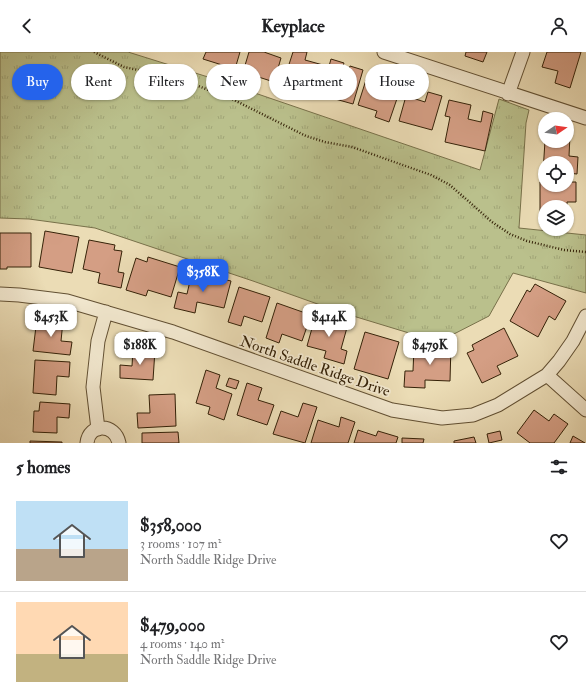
<!DOCTYPE html>
<meta charset="utf-8">
<style>
body{margin:0;font-family:"IM FELL Double Pica",serif;background:#f6f6f6;color:#202124;height:100vh;display:flex;flex-direction:column;font-size:15px;white-space:nowrap}
*{box-sizing:border-box;margin:0}
p{font-size:13px;color:#757577}
.icon{flex:none;width:22px;height:22px;fill:none;stroke:currentColor;stroke-width:2;stroke-linecap:round;stroke-linejoin:round}
.map{position:relative;height:391px;overflow:hidden}
.side{display:flex;flex-direction:column;background:#fff;flex:1}
.side>*{flex:none}
.banner{position:absolute;left:12px;top:12px;width:562px;height:36px;display:flex;gap:8px}
.needle{width:26px;rotate:77deg}
.fabs{position:absolute;left:538px;top:60px;display:grid;gap:8px}
.fabs a{display:grid;place-items:center;width:36px;height:36px;border-radius:50%;background:#fff;box-shadow:0 1px 3px #0004;font-size:20px}
.price{position:absolute;translate:-50% -34px;padding:0 9px;border-radius:8px;background:#fff;color:#222;font-size:13px;line-height:26px;filter:drop-shadow(0 1px 2px #0008)}
.price::after{content:'';position:absolute;left:50%;top:24px;width:12px;height:9px;margin-left:-6px;background:inherit;clip-path:polygon(0 0,100% 0,50% 100%)}
.price.on{background:#2563eb;color:#fff}
ul{padding:0;list-style:none}
li{display:flex;align-items:center;gap:12px;height:100px;padding:0 16px}
li+li{border-top:1px solid #e0e0e0}
li span{display:grid;place-items:center;flex:none;width:112px;height:80px;border-radius:0px;color:#555}
li>.icon{margin-inline-start:auto}
span .icon{width:48px;height:48px;fill:#fffc;stroke-width:1}
li b{font-size:17px}
h2{display:flex;justify-content:space-between;align-items:center;height:48px;padding:0 16px;font-size:17px}
.chip{padding:0 14px;border-radius:18px;background:#fff;box-shadow:0 1px 3px #0004;font-size:14px;line-height:36px}
.chip.on{background:#2563eb;color:#fff}
header{display:flex;justify-content:space-between;align-items:center;height:52px;padding:0 16px;background:#fff;font-size:18px;font-weight:700}
.map>svg:first-child{display:block}
.grass{fill:url(#grass-tufts);stroke:#78714a}
.building{fill:#d49e84;stroke:#352208}
.lines{fill:none;stroke-linecap:round;stroke-linejoin:round}
.minor-casing{stroke:#625033;stroke-width:15}
.path{stroke:#352208;stroke-width:2.5;stroke-dasharray:1 2;stroke-linecap:butt}
.minor{stroke:#f2e8cf;stroke-width:13}
.labels{text-anchor:middle;stroke-width:3.5;stroke-linejoin:round;paint-order:stroke}
.street-label{font-size:15px;fill:#352208;stroke:#f2e8cf}
</style>
<header><svg class="icon" aria-label="back" viewBox="0 0 24 24"><path d="M15 5l-7 7 7 7"/></svg>Keyplace<svg class="icon" aria-label="person" viewBox="0 0 24 24"><circle cx="12" cy="8" r="4"/><path d="M4 21q1-7 8-7t8 7"/></svg></header>
<div class="map">
<svg width="586" height="391" viewBox="0 0 586 391">
<defs>
<pattern id="grass-tufts" width="24" height="20" patternUnits="userSpaceOnUse"><rect width="24" height="20" fill="#bac08c"/><path d="M3 7l-1-3M5 7V3M7 7l1-3M15 17l-1-3M17 17v-4M19 17l1-3" fill="none" stroke="#a0a577"/></pattern>
</defs>
<rect width="100%" height="100%" fill="#ebdcb5"/>
<filter id="stains"><feTurbulence type="fractalNoise" baseFrequency=".005" numOctaves="4"/><feColorMatrix values="0 0 0 0 .2 0 0 0 0 .09 0 0 0 0 .02 0 0 0 .5 -.17"/></filter>
<radialGradient id="worn" r=".72"><stop offset=".6" stop-color="#630" stop-opacity="0"/><stop offset="1" stop-color="#630" stop-opacity=".3"/></radialGradient>
<path class="grass" d="M 0,0 L 128,0 L 208,25 L 480,118 L 499,47 L 529,58 L 526,71 L 519,176 L 586,183 L 586,241 L 513,221 L 489,264 L 450,284 L 409,281 L 340,260 L 253,229 L 95,176 L 29,167 L 0,166 Z"/>
<path class="building" d="M 206,0 L 240,0 L 235,17 L 203,7 Z
M 249,0 L 264,0 L 281,6 L 274,30 L 243,20 Z
M 293,0 L 307,0 L 305,8 L 323,13 L 315,38 L 284,28 Z
M 466,0 L 487,0 L 483,10 L 465,4 Z
M 547,0 L 581,0 L 570,36 L 555,31 L 558,19 L 542,15 Z
M 331,7 L 344,11 L 341,20 L 347,22 L 350,14 L 363,18 L 353,52 L 321,43 Z
M 388,27 L 402,32 L 389,70 L 375,65 L 377,59 L 358,53 L 366,28 L 386,34 Z
M 428,40 L 442,44 L 432,78 L 399,69 L 406,44 L 425,50 Z
M 449,48 L 471,53 L 468,67 L 481,70 L 483,59 L 493,62 L 485,99 L 445,90 L 450,65 L 445,64 Z
M 567,83 L 570,83 L 569,104 L 578,105 L 577,122 L 567,121 L 567,111 L 545,111 L 545,120 L 543,120 L 545,89 L 567,89 Z
M 540,130 L 545,130 L 545,133 L 567,133 L 567,130 L 576,130 L 576,150 L 567,150 L 567,155 L 545,155 L 545,173 L 540,173 Z
M 45,179 L 79,185 L 72,221 L 39,215 Z
M 0,181 L 31,181 L 31,215 L 7,215 L 7,217 L 0,217 Z
M 89,188 L 115,193 L 114,198 L 122,199 L 118,220 L 124,221 L 121,236 L 98,231 L 100,221 L 83,217 Z
M 148,205 L 180,215 L 171,245 L 148,238 L 146,244 L 126,238 L 136,206 L 147,210 Z
M 192,220 L 231,229 L 224,256 L 197,250 L 195,261 L 174,256 L 178,240 L 187,242 Z
M 535,232 L 566,249 L 555,268 L 549,264 L 538,285 L 510,269 L 527,238 L 530,240 Z
M 239,235 L 270,245 L 262,270 L 244,264 L 241,274 L 228,270 Z
M 277,251 L 311,263 L 302,289 L 282,282 L 279,291 L 266,286 Z
M 316,262 L 348,272 L 341,297 L 347,299 L 344,312 L 324,306 L 326,299 L 307,294 Z
M 37,266 L 63,269 L 61,289 L 72,290 L 70,303 L 33,299 Z
M 504,276 L 518,304 L 497,314 L 501,322 L 482,331 L 467,301 L 474,298 L 472,293 Z
M 365,280 L 399,290 L 388,327 L 354,317 Z
M 433,291 L 451,292 L 450,329 L 425,328 L 425,336 L 404,335 L 405,319 L 413,319 L 414,295 L 432,295 Z
M 133,297 L 155,298 L 153,328 L 120,326 L 120,313 L 132,314 Z
M 35,308 L 70,310 L 69,325 L 57,324 L 56,343 L 33,341 Z
M 206,318 L 220,323 L 216,336 L 232,342 L 224,368 L 208,362 L 210,355 L 196,351 Z
M 229,326 L 239,329 L 236,337 L 226,334 Z
M 247,331 L 262,336 L 258,348 L 274,353 L 267,373 L 237,363 Z
M 175,342 L 176,374 L 138,376 L 137,361 L 150,361 L 149,343 Z
M 40,350 L 70,352 L 69,366 L 57,365 L 57,381 L 33,380 L 34,359 L 39,359 Z
M 303,351 L 317,355 L 305,391 L 273,382 L 281,359 L 298,365 Z
M 534,358 L 549,369 L 554,362 L 568,372 L 554,391 L 530,391 L 517,381 Z
M 341,365 L 355,370 L 348,391 L 311,391 L 318,368 L 339,375 Z
M 358,378 L 376,384 L 378,379 L 398,385 L 396,391 L 354,391 Z
M 500,379 L 502,388 L 489,391 L 487,382 Z
M 178,380 L 179,391 L 142,391 L 142,381 Z
M 573,384 L 585,391 L 570,391 Z
M 474,385 L 476,391 L 454,391 L 454,389 Z
M 402,386 L 424,387 L 423,391 L 402,391 Z
M 30,389 L 62,390 L 62,391 L 30,391 Z"/>
<g class="lines">
<g class="minor-casing">
<path id="minor" d="M 384,0 L 586,66
M 508,42 L 523,0
M 0,242 L 19,243 L 67,249 L 173,280 L 392,358 L 442,366 L 473,363 L 498,353 L 547,323 L 559,309 L 573,289 L 586,264
M 547,323 L 586,358
M 98,377 L 93,335 L 98,289 L 106,260
M 87,391 C 89,371 115,371 119,391"/>
</g>
<path class="path" d="M 94,0 L 124,15 L 180,27 L 232,47 L 306,84 L 325,90 L 352,95 L 431,123 L 450,133 L 492,170 L 510,182 L 527,189 L 564,198 L 586,200"/>
<use href="#minor" class="minor"/>
</g>
<g class="labels">
<g class="street-label">
<text transform="translate(315 314) rotate(19)" y="5">North Saddle Ridge Drive</text>
</g>
</g>
<rect width="100%" height="100%" filter="url(#stains)"/>
<rect width="100%" height="100%" fill="url(#worn)"/>
</svg>
<div class="fabs">
<a><svg class="needle" viewBox="-14 -14 28 28"><path d="M0-13l5 13h-10z" fill="#e53935"/><path d="M0 13l5-13h-10z" fill="#757577"/></svg></a>
<a><svg class="icon" aria-label="locate" viewBox="0 0 24 24"><circle cx="12" cy="12" r="6"/><path d="M12 2v4M12 18v4M2 12h4M18 12h4"/></svg></a>
<a><svg class="icon" aria-label="layers" viewBox="0 0 24 24"><path d="M12 4l9 5-9 5-9-5zM3 14l9 5 9-5"/></svg></a>
</div>
<b class="price on" style="left:203px;top:241px">$358K</b>
<b class="price" style="left:51px;top:286px">$453K</b>
<b class="price" style="left:329px;top:286px">$414K</b>
<b class="price" style="left:140px;top:314px">$188K</b>
<b class="price" style="left:430px;top:314px">$479K</b>
<div class="banner">
<a class="chip on">Buy</a>
<a class="chip">Rent</a>
<a class="chip">Filters</a>
<a class="chip">New</a>
<a class="chip">Apartment</a>
<a class="chip">House</a>
</div>
</div>
<section class="side">
<h2>5 homes<svg class="icon" aria-label="filters" viewBox="0 0 24 24"><path d="M4 7h16M4 17h16"/><circle cx="9" cy="7" r="2"/><circle cx="15" cy="17" r="2"/></svg></h2>
<ul>
<li><span style="background:linear-gradient(#bfe0f5 60%,#b9a48a 0)"><svg class="icon" aria-label="home" viewBox="0 0 24 24"><path d="M3 11l9-7 9 7M6 9v11h12V9"/></svg></span><div><b>$358,000</b><p>3 rooms · 107 m²</p><p>North Saddle Ridge Drive</p></div><svg class="icon" aria-label="heart" viewBox="0 0 24 24"><path d="M12 20l-8-8c-3-5 5-10 8-4 3-6 11-1 8 4z"/></svg></li>
<li><span style="background:linear-gradient(#ffd9b3 65%,#c2b280 0)"><svg class="icon" aria-label="home" viewBox="0 0 24 24"><path d="M3 11l9-7 9 7M6 9v11h12V9"/></svg></span><div><b>$479,000</b><p>4 rooms · 140 m²</p><p>North Saddle Ridge Drive</p></div><svg class="icon" aria-label="heart" viewBox="0 0 24 24"><path d="M12 20l-8-8c-3-5 5-10 8-4 3-6 11-1 8 4z"/></svg></li>
</ul>
</section>
